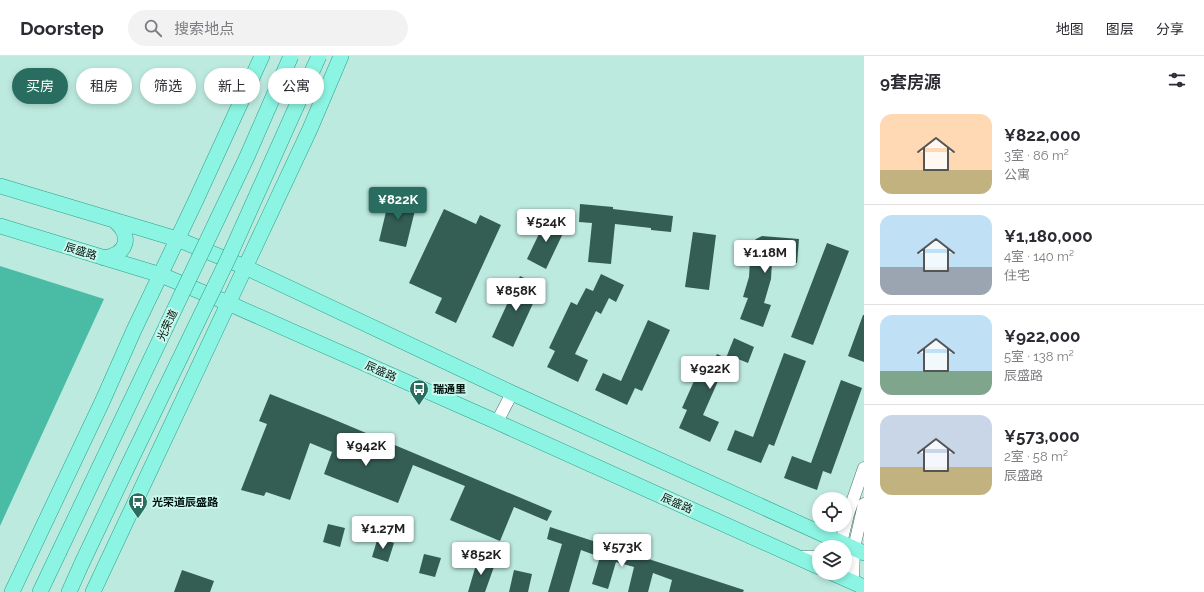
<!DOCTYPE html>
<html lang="zh">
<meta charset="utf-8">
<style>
body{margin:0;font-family:Raleway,"Noto Sans SC",sans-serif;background:#f2f2f3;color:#2b2b33;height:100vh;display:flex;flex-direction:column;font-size:15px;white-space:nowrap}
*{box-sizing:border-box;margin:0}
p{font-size:13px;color:#7c7c81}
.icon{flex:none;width:22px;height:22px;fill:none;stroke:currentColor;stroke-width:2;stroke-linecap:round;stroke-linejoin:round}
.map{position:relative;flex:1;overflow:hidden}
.sheet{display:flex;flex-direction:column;background:#fff;width:340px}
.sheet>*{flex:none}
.top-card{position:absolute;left:12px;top:12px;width:380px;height:36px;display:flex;gap:8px}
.controls{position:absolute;left:812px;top:436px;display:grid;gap:8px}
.controls a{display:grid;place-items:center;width:40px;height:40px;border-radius:50%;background:#fff;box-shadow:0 2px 6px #0003;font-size:20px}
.price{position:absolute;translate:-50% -34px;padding:0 9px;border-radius:4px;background:#fff;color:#222;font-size:13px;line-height:26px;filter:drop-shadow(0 1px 2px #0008)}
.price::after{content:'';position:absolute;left:50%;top:24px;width:12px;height:9px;margin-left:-6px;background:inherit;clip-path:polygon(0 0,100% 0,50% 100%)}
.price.current{background:#286d5f;color:#fff}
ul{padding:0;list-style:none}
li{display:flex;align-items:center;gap:12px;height:100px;padding:0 16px}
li+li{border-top:1px solid #e1e1e2}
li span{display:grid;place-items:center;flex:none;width:112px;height:80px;border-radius:12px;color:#555}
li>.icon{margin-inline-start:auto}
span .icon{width:48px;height:48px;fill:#fffc;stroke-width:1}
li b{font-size:17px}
h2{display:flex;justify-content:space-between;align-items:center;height:48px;padding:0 16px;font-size:17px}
.pill{padding:0 14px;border-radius:18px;background:#fff;box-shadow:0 2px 6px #0003;font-size:14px;line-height:36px}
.pill.current{background:#286d5f;color:#fff}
header{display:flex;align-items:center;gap:24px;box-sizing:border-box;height:56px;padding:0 20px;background:#fff;border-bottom:1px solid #e1e1e2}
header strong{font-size:19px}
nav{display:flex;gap:22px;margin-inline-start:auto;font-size:14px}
.search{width:280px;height:36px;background:#f2f2f3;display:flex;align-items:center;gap:10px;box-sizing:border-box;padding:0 14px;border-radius:22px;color:#7c7c81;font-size:15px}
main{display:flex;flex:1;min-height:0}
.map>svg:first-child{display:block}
.forest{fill:#4abca6}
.building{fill:#345d54}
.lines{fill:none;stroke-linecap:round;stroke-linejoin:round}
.minor-casing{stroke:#4b756b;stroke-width:13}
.major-casing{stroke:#2aa08b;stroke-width:16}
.minor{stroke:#fff;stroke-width:12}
.major{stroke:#8cf4e2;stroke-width:15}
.major-bridge-casing{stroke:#2aa08b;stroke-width:16;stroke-linecap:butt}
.major-bridge{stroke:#8cf4e2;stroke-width:15}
.labels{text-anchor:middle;stroke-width:4;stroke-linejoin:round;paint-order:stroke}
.street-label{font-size:11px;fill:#03130f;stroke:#caf8ec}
.poi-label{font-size:11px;font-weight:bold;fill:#03130f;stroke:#caf8ec;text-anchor:start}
</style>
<header>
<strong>Doorstep</strong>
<div class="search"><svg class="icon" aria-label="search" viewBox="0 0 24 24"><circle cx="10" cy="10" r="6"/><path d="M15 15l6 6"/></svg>搜索地点</div>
<nav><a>地图</a><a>图层</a><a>分享</a></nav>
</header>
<main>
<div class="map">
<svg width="864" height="536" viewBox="0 0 864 536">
<rect width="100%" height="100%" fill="#bdeadf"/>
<path class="forest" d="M 0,210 L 104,243 L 0,470 Z"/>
<path class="building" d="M 390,139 L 417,146 L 406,191 L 379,185 Z
M 580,148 L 613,151 L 613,153 L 673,160 L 671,176 L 651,174 L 651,172 L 615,168 L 611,208 L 588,206 L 592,167 L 579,166 Z
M 444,153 L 476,168 L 480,159 L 501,169 L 456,267 L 435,257 L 442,242 L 409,227 Z
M 547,161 L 566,171 L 546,213 L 527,203 Z
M 693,176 L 716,179 L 709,234 L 685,231 Z
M 762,180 L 799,183 L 797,207 L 772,205 L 771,223 L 764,247 L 771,249 L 763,271 L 740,263 L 748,242 L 743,241 L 749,221 L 751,188 L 756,183 Z
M 827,187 L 849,195 L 813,289 L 791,281 Z
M 601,218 L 624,229 L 616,246 L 609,242 L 601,258 L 596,255 L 575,298 L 588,304 L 578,326 L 547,311 L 555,295 L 549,292 L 571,246 L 577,249 L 586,232 L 593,235 Z
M 520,220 L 541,230 L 513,291 L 492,281 Z
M 863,259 L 864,259 L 864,306 L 848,300 Z
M 648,264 L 670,274 L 642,335 L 635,332 L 627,349 L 595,334 L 603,317 L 621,325 Z
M 734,282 L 754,291 L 748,307 L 738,303 L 731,320 L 722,316 L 703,359 L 719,366 L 710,386 L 679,372 L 687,354 L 682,352 L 702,307 L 711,311 L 717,298 L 726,302 Z
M 784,297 L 806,305 L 774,390 L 769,388 L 761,407 L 727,394 L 735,374 L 753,381 Z
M 841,324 L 862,332 L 831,418 L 823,415 L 817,434 L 784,422 L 792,400 L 811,407 Z
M 270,338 L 328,361 L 552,455 L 547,465 L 514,451 L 500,485 L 450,464 L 465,430 L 413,409 L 398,447 L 324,418 L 332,396 L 310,387 L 290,444 L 266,436 L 264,440 L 241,434 L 267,368 L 259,365 Z
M 328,468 L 345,472 L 340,491 L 323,486 Z
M 550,471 L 744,534 L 743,536 L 669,536 L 672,524 L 653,517 L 648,536 L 628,536 L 634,511 L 616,506 L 608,533 L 592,528 L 600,501 L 581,494 L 569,536 L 548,536 L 562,488 L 547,483 Z
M 378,481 L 394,487 L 388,506 L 372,501 Z
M 424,498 L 441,502 L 435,521 L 419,517 Z
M 478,502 L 495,508 L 485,536 L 468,536 Z
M 182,514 L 214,525 L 210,536 L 174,536 Z
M 514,514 L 532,518 L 528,536 L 509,536 Z"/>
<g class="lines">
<g class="minor-casing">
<path id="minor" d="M 497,366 L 512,337
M 842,491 L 841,487 L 848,458 L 864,412
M 800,501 L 819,501
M 853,526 L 854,492 L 864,448"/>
</g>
<g class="major-casing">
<path id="major" d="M 0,130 L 177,183 L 245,211 L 512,337 L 864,497
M 0,170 L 161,219 L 228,247 L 497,366 L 819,511
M 104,202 C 128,198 132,180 115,165
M 832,517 L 864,531
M 12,536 L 103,344 L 134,274 L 196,144 L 262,0
M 40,536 L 59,496
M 69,536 L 82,507
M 93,536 L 310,73 L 341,0"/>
</g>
<use href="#minor" class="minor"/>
<use href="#major" class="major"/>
<g class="major-bridge-casing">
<path id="major-bridge" d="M 59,496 L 246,103 L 291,0
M 82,507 L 126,414 L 228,203 L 319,0"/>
</g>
<use href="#major-bridge" class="major-bridge"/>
</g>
<defs>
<g id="bus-pin" transform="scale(1)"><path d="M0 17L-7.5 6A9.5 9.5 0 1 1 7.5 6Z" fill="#286d5f" stroke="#caf8ec"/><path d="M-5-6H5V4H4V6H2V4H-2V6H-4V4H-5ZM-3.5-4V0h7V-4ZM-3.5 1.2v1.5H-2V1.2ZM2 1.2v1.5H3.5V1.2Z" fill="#fff"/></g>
</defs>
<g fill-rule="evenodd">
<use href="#bus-pin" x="419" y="333"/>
<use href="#bus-pin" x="138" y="446"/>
</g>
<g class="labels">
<g class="street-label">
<text transform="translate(81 195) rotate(17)" y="4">辰盛路</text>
<text transform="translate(167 269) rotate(-65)" y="4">光荣道</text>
<text transform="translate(381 315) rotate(24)" y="4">辰盛路</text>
<text transform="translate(677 447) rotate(24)" y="4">辰盛路</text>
</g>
<g class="poi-label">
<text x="433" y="337">瑞通里</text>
<text x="152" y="450">光荣道辰盛路</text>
</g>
</g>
</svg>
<div class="controls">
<a><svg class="icon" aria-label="locate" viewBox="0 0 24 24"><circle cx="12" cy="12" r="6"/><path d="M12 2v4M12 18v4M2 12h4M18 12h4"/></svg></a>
<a><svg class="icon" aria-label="layers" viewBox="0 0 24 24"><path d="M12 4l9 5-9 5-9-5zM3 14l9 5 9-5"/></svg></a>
</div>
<b class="price current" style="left:398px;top:165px">¥822K</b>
<b class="price" style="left:546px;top:187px">¥524K</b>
<b class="price" style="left:765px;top:218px">¥1.18M</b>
<b class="price" style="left:516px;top:256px">¥858K</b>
<b class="price" style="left:710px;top:334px">¥922K</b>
<b class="price" style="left:366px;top:411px">¥942K</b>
<b class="price" style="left:383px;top:494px">¥1.27M</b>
<b class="price" style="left:622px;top:512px">¥573K</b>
<b class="price" style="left:481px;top:520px">¥852K</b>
<div class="top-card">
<a class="pill current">买房</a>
<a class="pill">租房</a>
<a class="pill">筛选</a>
<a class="pill">新上</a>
<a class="pill">公寓</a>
</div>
</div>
<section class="sheet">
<h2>9套房源<svg class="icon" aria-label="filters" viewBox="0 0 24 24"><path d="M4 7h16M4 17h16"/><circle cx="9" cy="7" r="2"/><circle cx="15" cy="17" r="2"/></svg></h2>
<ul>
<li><span style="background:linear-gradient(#ffd9b3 70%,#c2b280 0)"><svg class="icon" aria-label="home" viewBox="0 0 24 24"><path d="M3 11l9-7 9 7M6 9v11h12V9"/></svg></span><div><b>¥822,000</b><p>3室 · 86 m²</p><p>公寓</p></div></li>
<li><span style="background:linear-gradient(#bfe0f5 65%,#9aa5b1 0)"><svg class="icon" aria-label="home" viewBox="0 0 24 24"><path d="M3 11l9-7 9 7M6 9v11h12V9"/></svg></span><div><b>¥1,180,000</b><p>4室 · 140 m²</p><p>住宅</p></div></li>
<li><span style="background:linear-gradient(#bfe0f5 70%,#7fa58c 0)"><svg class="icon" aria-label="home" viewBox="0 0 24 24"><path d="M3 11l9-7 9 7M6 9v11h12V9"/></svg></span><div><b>¥922,000</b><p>5室 · 138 m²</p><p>辰盛路</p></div></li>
<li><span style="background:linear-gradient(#c9d6e8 65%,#c2b280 0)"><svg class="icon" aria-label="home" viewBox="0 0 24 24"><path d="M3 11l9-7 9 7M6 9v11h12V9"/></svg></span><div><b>¥573,000</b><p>2室 · 58 m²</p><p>辰盛路</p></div></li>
</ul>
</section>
</main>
